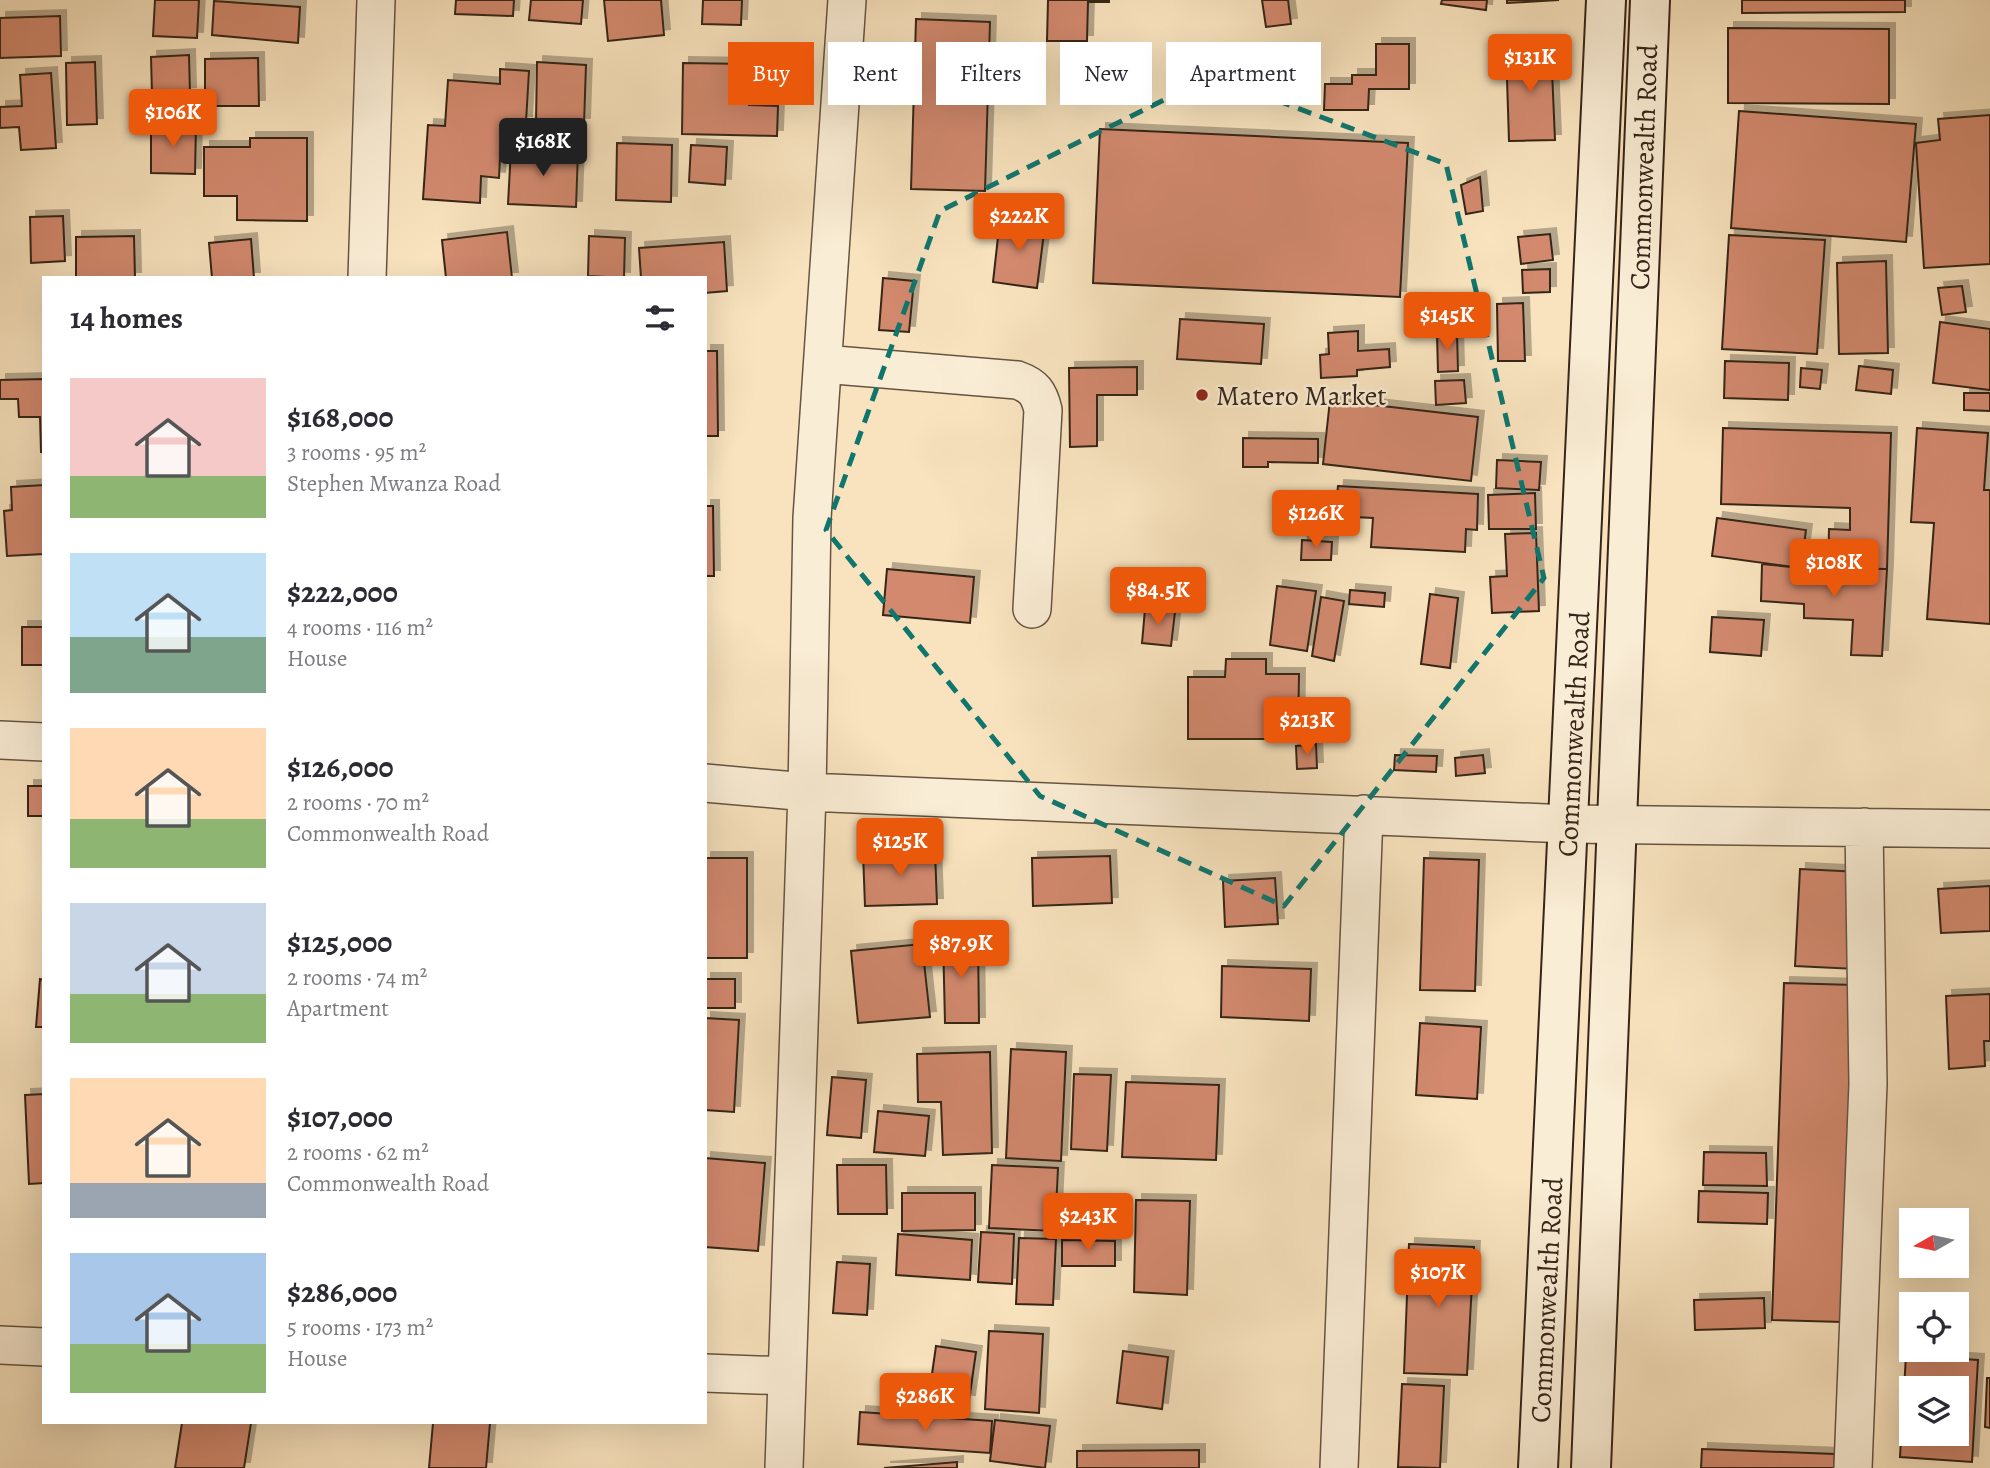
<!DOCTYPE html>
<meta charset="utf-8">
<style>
body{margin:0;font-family:Alegreya,serif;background:#f7f7f7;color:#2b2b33;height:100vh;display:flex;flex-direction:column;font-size:26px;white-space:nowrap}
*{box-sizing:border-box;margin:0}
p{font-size:23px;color:#7c7c81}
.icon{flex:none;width:38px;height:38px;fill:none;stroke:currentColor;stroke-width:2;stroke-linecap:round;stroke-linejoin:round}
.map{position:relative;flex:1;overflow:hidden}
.drawer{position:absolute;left:42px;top:276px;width:665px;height:1148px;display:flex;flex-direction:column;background:#fff;border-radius:0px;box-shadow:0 7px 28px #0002}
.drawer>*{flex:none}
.top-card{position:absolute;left:728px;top:42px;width:665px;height:63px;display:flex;gap:14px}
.needle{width:46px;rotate:261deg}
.controls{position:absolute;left:1899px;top:1208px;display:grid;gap:14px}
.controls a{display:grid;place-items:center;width:70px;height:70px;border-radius:0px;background:#fff;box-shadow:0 7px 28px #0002;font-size:35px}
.price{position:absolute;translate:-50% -60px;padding:0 16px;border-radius:7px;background:#ea580c;color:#fff;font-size:23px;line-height:46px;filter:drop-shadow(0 2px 4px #0008)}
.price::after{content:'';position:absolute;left:50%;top:42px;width:21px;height:16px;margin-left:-10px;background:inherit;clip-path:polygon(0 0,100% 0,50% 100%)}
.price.selected{background:#222;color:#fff}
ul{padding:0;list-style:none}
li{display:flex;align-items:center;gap:21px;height:175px;padding:0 28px}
li span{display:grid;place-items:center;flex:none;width:196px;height:140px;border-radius:0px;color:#555}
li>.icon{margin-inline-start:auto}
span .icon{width:84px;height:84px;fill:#fffc;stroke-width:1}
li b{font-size:30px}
h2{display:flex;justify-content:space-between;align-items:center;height:84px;padding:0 28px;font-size:30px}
.tag{padding:0 24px;border-radius:0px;background:#fff;box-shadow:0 7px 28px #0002;font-size:24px;line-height:63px}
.tag.selected{background:#ea580c;color:#fff}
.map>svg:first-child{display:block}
.building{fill:#d2896e;stroke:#362518;stroke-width:2;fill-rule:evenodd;filter:url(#shadow)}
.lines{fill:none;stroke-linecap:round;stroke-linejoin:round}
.minor-casing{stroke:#665442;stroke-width:40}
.secondary-casing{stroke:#362518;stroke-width:42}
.minor{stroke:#faedd5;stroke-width:37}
.secondary{stroke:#faedd5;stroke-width:38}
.marked{fill:none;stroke:#0f766e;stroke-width:5;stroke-dasharray:14 9;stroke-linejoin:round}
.poi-dot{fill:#8f2418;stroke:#faedd5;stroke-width:2.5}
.labels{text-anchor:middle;stroke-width:5;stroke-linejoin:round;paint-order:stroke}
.street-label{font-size:28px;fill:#362518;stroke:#faedd5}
.poi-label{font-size:28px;fill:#362518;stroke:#faedd5;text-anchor:start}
</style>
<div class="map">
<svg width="1990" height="1468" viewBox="0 0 1990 1468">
<defs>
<filter id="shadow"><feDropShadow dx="6" dy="-6" stdDeviation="0" flood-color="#0004"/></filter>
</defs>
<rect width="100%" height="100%" fill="#f8e3be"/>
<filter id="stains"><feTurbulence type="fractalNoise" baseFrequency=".00286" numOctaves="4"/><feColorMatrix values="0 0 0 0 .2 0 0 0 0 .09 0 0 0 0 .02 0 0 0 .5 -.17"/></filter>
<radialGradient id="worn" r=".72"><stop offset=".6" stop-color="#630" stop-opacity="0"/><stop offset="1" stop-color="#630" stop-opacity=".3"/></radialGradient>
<path class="building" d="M 155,0 L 199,0 L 197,38 L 153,36 Z
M 456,0 L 514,0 L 513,16 L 455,14 Z
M 531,0 L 583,0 L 581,24 L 529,20 Z
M 604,0 L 661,0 L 664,35 L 608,41 Z
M 703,0 L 742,0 L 741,25 L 702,24 Z
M 1048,0 L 1109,0 L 1109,2 L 1088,2 L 1087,41 L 1047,41 Z
M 1262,0 L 1288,0 L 1291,24 L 1266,27 Z
M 1442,0 L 1487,0 L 1486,10 L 1441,4 Z
M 1507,0 L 1559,0 L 1507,3 Z
M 1742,0 L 1905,0 L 1905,12 L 1742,13 Z
M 214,1 L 300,7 L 298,43 L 212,35 Z
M 60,16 L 61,56 L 0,58 L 0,18 Z
M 916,19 L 990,22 L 985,191 L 911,189 Z
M 1728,28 L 1889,29 L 1889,104 L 1728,103 Z
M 1376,44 L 1409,44 L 1409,89 L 1369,89 L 1368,110 L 1324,110 L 1325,84 L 1352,84 L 1352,75 L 1376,75 Z
M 1551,47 L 1555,140 L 1509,141 L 1506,48 Z
M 189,55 L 190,93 L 152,95 L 151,57 Z
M 258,58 L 259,106 L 205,106 L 205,59 Z
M 95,62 L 97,124 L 67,125 L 66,63 Z
M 537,62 L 586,65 L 584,124 L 536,122 Z
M 683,63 L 750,64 L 749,105 L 778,106 L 777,136 L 682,134 Z
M 500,69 L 529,71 L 526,122 L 502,121 L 499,178 L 481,176 L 480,203 L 423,199 L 428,125 L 445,126 L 448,80 L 500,84 Z
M 51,73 L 56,148 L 21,150 L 19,127 L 0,128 L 0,107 L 22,106 L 20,75 Z
M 1739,111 L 1916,124 L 1906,242 L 1731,228 Z
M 1990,115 L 1990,264 L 1924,268 L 1916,143 L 1940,140 L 1938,119 Z
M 151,124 L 196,125 L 195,174 L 151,173 Z
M 1100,129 L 1408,143 L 1400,297 L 1093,283 Z
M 250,138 L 307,138 L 307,221 L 237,220 L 237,196 L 204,196 L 204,147 L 250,147 Z
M 617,143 L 672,145 L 671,202 L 616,200 Z
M 691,145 L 727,147 L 725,185 L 689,182 Z
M 511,149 L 578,152 L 576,207 L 508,204 Z
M 1480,177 L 1483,211 L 1466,214 L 1461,185 Z
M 63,216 L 65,261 L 31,263 L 30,217 Z
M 1000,219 L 1045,225 L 1037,288 L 993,282 Z
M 507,232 L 512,278 L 446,278 L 442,240 Z
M 1550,234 L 1553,260 L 1521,264 L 1518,237 Z
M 1729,235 L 1825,240 L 1817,354 L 1722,349 Z
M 134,236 L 135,278 L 76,278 L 76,237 Z
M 589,236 L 625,238 L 624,278 L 588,276 Z
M 251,239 L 254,278 L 212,278 L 209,243 Z
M 724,242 L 727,291 L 705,293 L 705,278 L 641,278 L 639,248 Z
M 1886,261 L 1888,353 L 1839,354 L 1837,263 Z
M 1550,269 L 1550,292 L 1523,293 L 1522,270 Z
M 883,278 L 914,281 L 909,332 L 879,330 Z
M 1962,286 L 1966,312 L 1942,315 L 1938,288 Z
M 1523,303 L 1525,361 L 1498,361 L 1497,304 Z
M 1180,319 L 1264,324 L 1261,364 L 1177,359 Z
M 1940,322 L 1990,329 L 1990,390 L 1933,383 Z
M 1358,331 L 1358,351 L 1389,349 L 1390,367 L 1357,370 L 1357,376 L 1321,378 L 1320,355 L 1329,354 L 1328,333 Z
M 1457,333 L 1458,371 L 1438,372 L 1437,334 Z
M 705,351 L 717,351 L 718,436 L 705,436 Z
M 1725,361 L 1789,363 L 1788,400 L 1724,398 Z
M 1859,366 L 1893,370 L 1891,394 L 1856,390 Z
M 1137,367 L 1137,395 L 1097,395 L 1097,446 L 1070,447 L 1069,368 Z
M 1801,368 L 1822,370 L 1820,389 L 1800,387 Z
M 44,379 L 44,452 L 41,452 L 40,417 L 19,417 L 18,399 L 0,399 L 0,380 Z
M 1464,380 L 1466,403 L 1436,405 L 1435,381 Z
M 1964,393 L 1990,393 L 1990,411 L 1964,410 Z
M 1330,400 L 1478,417 L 1471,481 L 1323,464 Z
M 1723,428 L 1891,433 L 1887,569 L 1828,568 L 1829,529 L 1850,530 L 1850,508 L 1721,504 Z
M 1917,428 L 1988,433 L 1984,490 L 1990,490 L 1990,624 L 1927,619 L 1934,523 L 1911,522 Z
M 1243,438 L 1318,439 L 1318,463 L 1268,462 L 1268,467 L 1243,467 Z
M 1497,460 L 1541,462 L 1539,490 L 1496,488 Z
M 44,485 L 44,554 L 7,556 L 4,511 L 12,510 L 11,487 Z
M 1338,486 L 1478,494 L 1477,530 L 1466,529 L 1465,552 L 1371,547 L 1373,518 L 1335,516 Z
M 1535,493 L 1536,529 L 1489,529 L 1488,495 Z
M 705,506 L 713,506 L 714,576 L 705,576 Z
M 1717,518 L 1806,530 L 1801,568 L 1712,556 Z
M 1536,533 L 1539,611 L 1492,613 L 1490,577 L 1507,576 L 1505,534 Z
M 1302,540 L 1332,542 L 1331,560 L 1301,560 Z
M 1762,564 L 1801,568 L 1887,569 L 1882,656 L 1851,655 L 1853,620 L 1804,618 L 1804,604 L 1761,601 Z
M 887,569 L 974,577 L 970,623 L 883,615 Z
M 1277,586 L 1316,591 L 1307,651 L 1270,645 Z
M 1350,590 L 1385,593 L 1384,607 L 1349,604 Z
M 1430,594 L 1458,598 L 1450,668 L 1421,664 Z
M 1321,597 L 1344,601 L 1334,661 L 1312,656 Z
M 1145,609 L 1175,612 L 1171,646 L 1142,643 Z
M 1712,617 L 1764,620 L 1761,656 L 1710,652 Z
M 22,627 L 44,627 L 44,665 L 22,665 Z
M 1226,659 L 1266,659 L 1266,674 L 1299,674 L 1298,739 L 1188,739 L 1188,677 L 1225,677 Z
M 1316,744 L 1317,768 L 1297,769 L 1296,746 Z
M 1395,755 L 1437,756 L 1436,772 L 1394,770 Z
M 1483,755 L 1485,773 L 1456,776 L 1455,758 Z
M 28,786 L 44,786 L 44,816 L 28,816 Z
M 935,851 L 937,904 L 865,906 L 863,853 Z
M 1110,856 L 1112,903 L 1033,906 L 1032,858 Z
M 705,858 L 747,858 L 747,958 L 705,958 Z
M 1424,858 L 1479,860 L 1475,991 L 1420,990 Z
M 1800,869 L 1861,872 L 1856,969 L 1795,966 Z
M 1275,878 L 1278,924 L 1225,927 L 1223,881 Z
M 1990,886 L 1990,931 L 1941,933 L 1938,889 Z
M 943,938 L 978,938 L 979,1023 L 945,1023 Z
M 922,944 L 930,1017 L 858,1023 L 851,951 Z
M 1222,966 L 1311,969 L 1309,1021 L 1221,1017 Z
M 40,979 L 44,980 L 44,1027 L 36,1027 Z
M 705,979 L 735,979 L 735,1008 L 705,1008 Z
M 1784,983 L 1855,985 L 1842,1322 L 1772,1320 Z
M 1990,994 L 1990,1041 L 1984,1041 L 1985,1066 L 1949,1069 L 1946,996 Z
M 705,1018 L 739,1020 L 734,1112 L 705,1110 Z
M 1420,1023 L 1481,1027 L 1477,1099 L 1416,1095 Z
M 1011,1049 L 1066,1052 L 1061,1161 L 1006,1158 Z
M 990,1052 L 992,1153 L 943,1155 L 941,1102 L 918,1102 L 917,1054 Z
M 1074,1074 L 1111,1075 L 1107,1151 L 1071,1149 Z
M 832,1077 L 866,1080 L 861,1138 L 827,1135 Z
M 1126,1082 L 1219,1085 L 1216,1160 L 1122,1157 Z
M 44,1094 L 44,1183 L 29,1184 L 25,1095 Z
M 878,1111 L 929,1116 L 925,1156 L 874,1152 Z
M 1704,1152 L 1766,1153 L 1767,1186 L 1703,1185 Z
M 705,1158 L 765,1163 L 758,1251 L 705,1247 Z
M 837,1165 L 886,1165 L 887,1214 L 838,1214 Z
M 992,1165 L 1058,1168 L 1055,1231 L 989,1228 Z
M 1699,1191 L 1768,1193 L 1767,1224 L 1698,1222 Z
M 902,1193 L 975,1193 L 975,1230 L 902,1231 Z
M 1136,1200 L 1190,1201 L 1187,1295 L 1134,1292 Z
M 981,1232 L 1014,1234 L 1012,1284 L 978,1282 Z
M 898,1234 L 972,1240 L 970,1280 L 896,1275 Z
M 1019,1238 L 1056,1239 L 1053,1305 L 1016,1304 Z
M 1062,1240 L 1115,1241 L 1115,1266 L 1062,1266 Z
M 1409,1244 L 1474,1247 L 1467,1375 L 1404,1373 Z
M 837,1262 L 870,1264 L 867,1315 L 833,1313 Z
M 1764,1298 L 1765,1328 L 1695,1330 L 1694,1300 Z
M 989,1331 L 1043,1334 L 1039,1413 L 985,1409 Z
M 936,1346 L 976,1352 L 969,1401 L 929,1395 Z
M 1123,1351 L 1168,1357 L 1162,1409 L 1117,1403 Z
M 1906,1355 L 1978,1360 L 1972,1462 L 1900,1457 ZM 1911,1388 L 1956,1388 L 1956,1433 L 1911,1433 Z
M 1987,1378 L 1990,1378 L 1990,1428 L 1985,1427 Z
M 1402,1384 L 1444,1386 L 1440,1468 L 1398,1467 Z
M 860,1412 L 992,1421 L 990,1453 L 858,1444 Z
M 995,1420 L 1050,1426 L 1045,1468 L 990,1461 Z
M 182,1423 L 251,1423 L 244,1468 L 175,1468 Z
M 433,1423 L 490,1423 L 486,1468 L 429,1468 Z
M 1702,1449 L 1835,1454 L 1834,1468 L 1701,1468 Z
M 1199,1450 L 1199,1468 L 1077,1468 L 1077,1451 Z
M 957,1462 L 957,1468 L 884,1468 Z"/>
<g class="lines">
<g class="minor-casing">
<path id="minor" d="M 367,278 L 376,0
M 823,364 L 1017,380 C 1034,386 1039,393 1043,410 L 1032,609
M 0,740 L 44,742
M 705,783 L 807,792 L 1569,824 L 1990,829
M 0,1345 L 44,1347
M 705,1373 L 787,1376
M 784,1468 L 807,792 L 812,518 L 847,0
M 1339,1468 L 1364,814
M 1853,1468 L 1868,1084 L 1864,827"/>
</g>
<g class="secondary-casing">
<path id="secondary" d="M 1538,1468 L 1606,0
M 1591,1468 L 1650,0"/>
</g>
<use href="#minor" class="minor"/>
<use href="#secondary" class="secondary"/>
</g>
<path class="marked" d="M 1212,76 L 1446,164 L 1544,578 L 1284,906 L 1040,796 L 826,530 L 940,211 Z"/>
<circle class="poi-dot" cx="1202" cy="395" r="7"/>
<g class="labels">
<g class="street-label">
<text transform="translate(1643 167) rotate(-88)" y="10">Commonwealth Road</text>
<text transform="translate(1573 734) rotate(-87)" y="10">Commonwealth Road</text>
<text transform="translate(1546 1300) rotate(-87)" y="10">Commonwealth Road</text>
</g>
<g class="poi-label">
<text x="1216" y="405">Matero Market</text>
</g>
</g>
<rect width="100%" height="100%" filter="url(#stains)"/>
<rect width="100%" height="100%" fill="url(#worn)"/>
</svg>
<div class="controls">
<a><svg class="needle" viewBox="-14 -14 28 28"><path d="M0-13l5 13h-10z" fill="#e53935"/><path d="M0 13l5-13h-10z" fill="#7c7c81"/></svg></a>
<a><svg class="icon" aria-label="locate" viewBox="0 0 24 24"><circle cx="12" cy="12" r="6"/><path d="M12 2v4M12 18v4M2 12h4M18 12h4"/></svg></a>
<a><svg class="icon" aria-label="layers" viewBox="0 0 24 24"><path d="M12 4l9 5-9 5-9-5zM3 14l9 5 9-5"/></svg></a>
</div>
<b class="price" style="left:1530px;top:94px">$131K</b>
<b class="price" style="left:173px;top:149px">$106K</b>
<b class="price selected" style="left:543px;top:178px">$168K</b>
<b class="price" style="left:1019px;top:253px">$222K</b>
<b class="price" style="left:1447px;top:352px">$145K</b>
<b class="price" style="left:1316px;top:550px">$126K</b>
<b class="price" style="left:1834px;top:599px">$108K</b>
<b class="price" style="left:1158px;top:627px">$84.5K</b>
<b class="price" style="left:1307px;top:757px">$213K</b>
<b class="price" style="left:900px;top:878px">$125K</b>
<b class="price" style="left:961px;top:980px">$87.9K</b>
<b class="price" style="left:1088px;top:1253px">$243K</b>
<b class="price" style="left:1438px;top:1309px">$107K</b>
<b class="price" style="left:925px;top:1433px">$286K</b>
<div class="top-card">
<a class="tag selected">Buy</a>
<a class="tag">Rent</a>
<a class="tag">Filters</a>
<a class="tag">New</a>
<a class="tag">Apartment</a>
</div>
<section class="drawer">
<h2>14 homes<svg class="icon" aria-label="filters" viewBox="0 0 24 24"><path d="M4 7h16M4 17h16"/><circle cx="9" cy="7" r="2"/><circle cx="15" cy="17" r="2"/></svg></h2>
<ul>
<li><span style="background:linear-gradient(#f6c9c9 70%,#8fb573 0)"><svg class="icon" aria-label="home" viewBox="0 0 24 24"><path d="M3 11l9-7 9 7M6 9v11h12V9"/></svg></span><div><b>$168,000</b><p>3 rooms · 95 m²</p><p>Stephen Mwanza Road</p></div></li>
<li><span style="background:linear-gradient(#bfe0f5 60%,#7fa58c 0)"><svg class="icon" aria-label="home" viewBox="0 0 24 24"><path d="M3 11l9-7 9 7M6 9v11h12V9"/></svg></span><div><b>$222,000</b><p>4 rooms · 116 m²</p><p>House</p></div></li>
<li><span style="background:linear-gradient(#ffd9b3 65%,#8fb573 0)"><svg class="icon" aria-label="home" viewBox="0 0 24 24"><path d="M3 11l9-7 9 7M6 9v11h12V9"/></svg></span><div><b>$126,000</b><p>2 rooms · 70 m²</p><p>Commonwealth Road</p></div></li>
<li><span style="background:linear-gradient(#c9d6e8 65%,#8fb573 0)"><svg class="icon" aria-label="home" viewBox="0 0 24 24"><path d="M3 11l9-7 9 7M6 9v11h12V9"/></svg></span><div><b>$125,000</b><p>2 rooms · 74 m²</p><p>Apartment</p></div></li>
<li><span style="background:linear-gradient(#ffd9b3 75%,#9aa5b1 0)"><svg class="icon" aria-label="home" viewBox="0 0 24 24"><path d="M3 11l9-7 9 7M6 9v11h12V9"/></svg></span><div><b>$107,000</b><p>2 rooms · 62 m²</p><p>Commonwealth Road</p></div></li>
<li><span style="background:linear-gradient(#a9c7e8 65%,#8fb573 0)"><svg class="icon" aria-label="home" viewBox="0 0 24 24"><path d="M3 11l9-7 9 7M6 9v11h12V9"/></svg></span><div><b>$286,000</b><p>5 rooms · 173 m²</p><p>House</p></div></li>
</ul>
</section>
</div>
